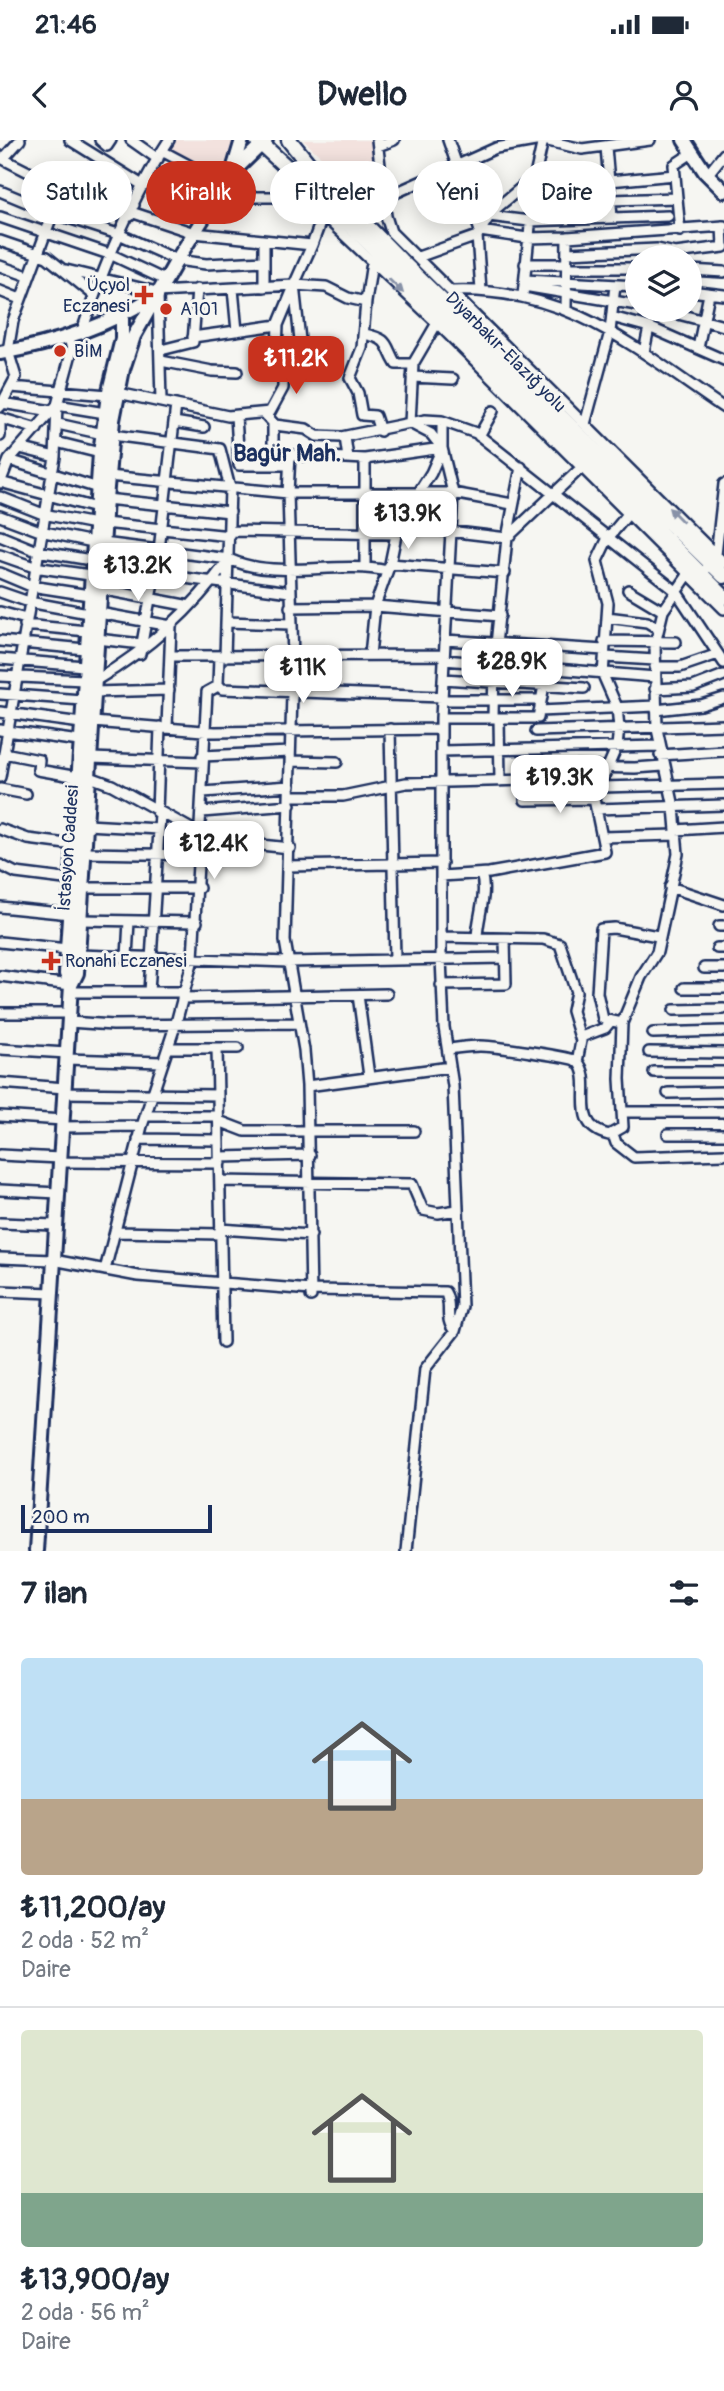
<!DOCTYPE html>
<html lang="tr">
<meta charset="utf-8">
<style>
body{margin:0;font-family:Pangolin,sans-serif;background:#f2f2f3;color:#1f2937;height:100vh;display:flex;flex-direction:column;font-size:26px;white-space:nowrap}
*{box-sizing:border-box;margin:0}
p{font-size:23px;color:#747a83}
.icon{flex:none;width:38px;height:38px;fill:none;stroke:currentColor;stroke-width:2;stroke-linecap:round;stroke-linejoin:round}
.map{position:relative;height:1411px;overflow:hidden}
.sheet{display:flex;flex-direction:column;background:#fff;flex:1}
.sheet>*{flex:none}
.guide{position:absolute;left:21px;top:21px;width:682px;height:63px;display:flex;gap:14px}
.fabs{position:absolute;left:625px;top:105px;display:grid;gap:14px}
.fabs a{display:grid;place-items:center;width:77px;height:77px;border-radius:50%;background:#fff;box-shadow:0 4px 18px #0003;font-size:35px}
.scale{position:absolute;left:21px;bottom:18px;width:191px;box-sizing:border-box;padding-left:7px;border:4px solid #1b2f5e;border-top:0;font-size:19px;line-height:24px;white-space:nowrap;color:#1b2f5e;-webkit-text-stroke:5px #f6f6f2;paint-order:stroke}
.price{position:absolute;translate:-50% -60px;padding:0 16px;border-radius:14px;background:#fff;color:#222;font-size:23px;line-height:46px;filter:drop-shadow(0 2px 4px #0008)}
.price::after{content:'';position:absolute;left:50%;top:42px;width:21px;height:16px;margin-left:-10px;background:inherit;clip-path:polygon(0 0,100% 0,50% 100%)}
.price.on{background:#c8321e;color:#fff}
ul{padding:0;list-style:none}
li{display:grid;align-content:center;gap:14px;height:371px;padding:0 21px}
li+li{border-top:2px solid #e0e1e3}
li span{display:grid;place-items:center;height:217px;border-radius:7px;color:#555}
li>.icon{margin-inline-start:auto}
span .icon{width:126px;height:126px;fill:#fffc;stroke-width:1}
li b{font-size:30px}
h2{display:flex;justify-content:space-between;align-items:center;height:84px;padding:0 21px;font-size:30px}
.pill{padding:0 24px;border-radius:32px;background:#fff;box-shadow:0 4px 18px #0003;font-size:24px;line-height:63px}
.pill.on{background:#c8321e;color:#fff}
.status{display:flex;justify-content:space-between;align-items:center;height:49px;padding:0 35px;background:#fff;direction:ltr}
.status svg{height:19px;fill:currentColor}
header{display:flex;justify-content:space-between;align-items:center;height:91px;padding:0 21px;background:#fff;font-size:32px;font-weight:700}
.map>svg:first-child{display:block}
.built{fill:#f3e2de}
.lines{fill:none;stroke-linecap:round;stroke-linejoin:round}
.minor-casing{stroke:#1b2f5e;stroke-width:14}
.major-casing{stroke:#1b2f5e;stroke-width:18}
.highway-casing{stroke:#1b2f5e;stroke-width:19}
.minor{stroke:#f6f6f2;stroke-width:9}
.major{stroke:#f6f6f2;stroke-width:12}
.highway{stroke:#f6f6f2;stroke-width:14}
.oneway{fill:#8892a8}
.poi-dot{fill:#c8321e;stroke:#f6f6f2;stroke-width:2.5}
.labels{text-anchor:middle;stroke-width:6;stroke-linejoin:round;paint-order:stroke}
.poi-label{font-size:18px;fill:#1b2f5e;stroke:#f6f6f2;text-anchor:start}
.street-label{font-size:18px;fill:#1b2f5e;stroke:#f6f6f2}
.district-label{font-size:24px;font-weight:bold;fill:#1b2f5e;stroke:#f6f6f2}
</style>
<div class="status"><b>21:46</b><svg viewBox="0 0 49 12"><path d="M0 12V9h3v3zM5 12V6h3v6zM10 12V3h3v9zM15 12V0h3v12zM26 1h20v11H26zM47 4h2v5h-2z"/></svg></div>
<header><svg class="icon" aria-label="back" viewBox="0 0 24 24"><path d="M15 5l-7 7 7 7"/></svg>Dwello<svg class="icon" aria-label="person" viewBox="0 0 24 24"><circle cx="12" cy="8" r="4"/><path d="M4 21q1-7 8-7t8 7"/></svg></header>
<div class="map">
<svg width="724" height="1411" viewBox="0 0 724 1411">
<rect width="100%" height="100%" fill="#f6f6f2"/>
<filter id="ink" filterUnits="userSpaceOnUse"><feTurbulence type="fractalNoise" baseFrequency=".0143" numOctaves="2"/><feDisplacementMap in="SourceGraphic" scale="14" xChannelSelector="R" yChannelSelector="G"/><feConvolveMatrix kernelMatrix="1 2 1 2 8 2 1 2 1" color-interpolation-filters="sRGB"/></filter>
<g filter="url(#ink)">
<path class="built" d="M 176,0 L 235,0 L 236,7 L 218,37 L 169,10 Z
M 303,0 L 373,0 L 376,32 L 342,36 Z"/>
<g class="lines">
<g class="minor-casing">
<path id="minor" d="M 20,0 L 3,19 L 64,50 L 130,76
M 70,0 L 144,46
M 100,0 L 107,6 L 111,0
M 131,0 L 158,19
M 377,0 L 386,76 L 391,92 L 724,423
M 448,0 L 480,91 L 527,98 L 567,97 L 724,86
M 544,0 L 582,9 L 650,0
M 378,6 L 394,0
M 606,7 L 612,77
M 162,11 L 224,44
M 708,34 L 724,14
M 81,36 L 109,54 L 134,65
M 148,39 L 206,74
M 609,41 L 675,35
M 0,51 L 53,73 L 121,95 L 177,120 L 206,124 L 264,121
M 216,57 L 304,57 L 437,183 L 724,469
M 384,58 L 496,8 L 541,0
M 611,60 L 677,58
M 131,72 L 194,93 L 312,105 L 323,75
M 489,76 L 529,81 L 668,76
M 0,77 L 112,115 L 165,140
M 722,86 L 723,107
M 680,91 L 674,25 L 692,13
M 0,101 L 47,117 L 94,155
M 567,113 L 657,109 L 675,113 L 724,107
M 418,117 L 477,96
M 525,124 L 568,124
M 0,126 L 28,136
M 568,128 L 637,128
M 66,130 L 157,152 L 294,145 L 312,105
M 690,130 L 724,132
M 525,140 L 637,146
M 294,145 L 326,147 L 348,158 L 366,162 L 372,122
M 524,146 L 637,165
M 264,147 L 264,101
M 233,149 L 237,191
M 481,150 L 477,96 L 492,72 L 535,36 L 543,0
M 0,151 L 20,159
M 453,151 C 568,147 635,208 724,268
M 690,151 L 724,155
M 158,154 L 161,261
M 523,155 L 535,37
M 366,162 L 362,208 L 350,238 L 358,253 L 362,275 L 375,276 L 380,291
M 566,170 L 567,97
M 663,170 L 724,186
M 612,177 L 649,187 L 724,220
M 81,194 C 103,128 131,58 169,0
M 365,194 C 391,200 384,204 396,224 L 413,224
M 193,197 L 278,185
M 698,208 L 709,154
M 161,210 L 193,202 L 197,149
M 644,212 L 649,187
M 266,213 L 277,210 L 278,185 L 293,149
M 161,221 L 212,231 L 237,232
M 412,237 L 453,239
M 11,247 L 108,255
M 118,253 L 228,276 L 270,272 L 283,248 L 283,231 L 300,200 L 294,145
M 2,263 L 52,271
M 0,267 L 16,237 L 8,211 L 13,181 L 53,73
M 264,273 L 275,285 L 306,289 L 317,296 L 341,297 L 425,280 L 442,281 L 476,293 L 676,451 L 724,523
M 236,276 L 239,325 L 289,325
M 0,278 L 37,289
M 0,281 L 0,296
M 174,282 L 204,287
M 273,283 L 273,325
M 410,283 L 413,224 L 437,183
M 58,284 L 103,294
M 585,284 L 610,192 L 615,145
M 112,295 L 220,309 L 230,348 L 225,517
M 479,296 L 493,271
M 345,297 L 348,318
M 56,302 L 100,313
M 20,308 L 55,317
M 9,320 L 98,348
M 108,336 L 288,353 L 453,353 L 512,364
M 0,342 L 96,368
M 0,343 L 9,320 L 57,265 L 72,210 L 69,197
M 0,357 L 43,374 L 95,384
M 106,359 L 230,372
M 0,376 L 40,391 L 93,402
M 104,383 L 230,396
M 398,385 L 507,398 L 582,327
M 230,391 L 396,394
M 0,396 L 37,411 L 91,420
M 103,403 L 229,419 C 277,441 336,420 387,431
M 0,415 L 34,427 L 90,435
M 390,424 L 505,433
M 365,426 L 365,319
M 101,427 L 290,452
M 0,433 L 31,446 L 89,455
M 702,435 L 716,415 L 724,344
M 100,449 L 190,466
M 628,450 L 663,471
M 0,452 L 29,462 L 88,473
M 290,467 L 375,466 L 500,476
M 0,472 L 26,479
M 99,473 L 171,486 L 167,587
M 607,477 L 647,482 L 657,488
M 226,482 L 290,484
M 25,485 L 87,491
M 97,499 L 142,504
M 445,500 L 604,510
M 0,501 L 85,509
M 604,501 L 676,502
M 140,514 L 159,410 L 176,265
M 370,515 L 375,466 L 390,424 L 398,385 L 431,333 L 442,308 L 442,281
M 171,516 L 444,515
M 219,517 L 218,544 L 222,549 L 442,557
M 605,517 L 655,520
M 0,519 L 84,526
M 444,520 L 655,537
M 655,527 L 680,527 L 718,514
M 0,536 L 84,540
M 443,539 L 584,548
M 95,541 C 150,508 191,471 229,419
M 655,549 L 693,547 L 724,535
M 94,552 L 169,550
M 0,554 L 82,560
M 442,560 L 541,560
M 656,570 L 701,565 L 724,558
M 539,571 L 656,566
M 0,572 L 81,583
M 441,578 L 538,578 L 544,545
M 493,578 L 494,524 L 507,398 L 521,327
M 499,578 L 500,641
M 93,582 L 215,592 L 441,589
M 390,589 L 395,819
M 0,590 L 79,601
M 536,591 L 724,585
M 441,611 L 659,606
M 4,613 L 39,620 L 38,630 L 78,637
M 660,615 L 724,611
M 202,616 L 290,612
M 91,618 L 202,622
M 290,621 L 337,622
M 540,626 L 635,628 L 663,626
M 0,637 L 55,317 L 57,265 L 105,273
M 90,637 L 112,645 L 211,700 L 290,708
M 601,647 L 724,644
M 0,649 L 26,654
M 203,652 L 290,646
M 290,656 L 343,656 L 406,643 L 525,640 L 525,660 L 594,659
M 596,669 L 724,665
M 157,672 L 160,587
M 202,672 L 290,665
M 87,685 L 159,689
M 0,689 L 28,699 L 74,705
M 676,690 L 724,687
M 602,697 L 676,695
M 85,713 L 201,715
M 0,725 L 16,733 L 72,740
M 288,726 L 442,723
M 441,736 L 489,733 L 605,712 L 594,659 L 617,606 L 619,588 L 617,567 L 603,535 L 608,463 L 597,421 L 608,398 L 628,374
M 670,747 L 724,765
M 83,748 L 199,748
M 0,767 L 70,774
M 81,780 L 197,782
M 719,786 L 724,786
M 441,797 L 543,799 L 560,804 L 576,852 L 572,871 L 581,901 L 577,922
M 477,797 C 478,775 488,753 481,734
M 0,802 L 67,809
M 717,808 L 724,808
M 78,815 L 288,822 L 505,818
M 127,817 L 129,781
M 704,828 L 724,828
M 0,836 L 71,845
M 441,845 L 506,844 L 505,799
M 684,848 L 724,848
M 70,852 L 184,852
M 149,852 L 160,674
M 358,855 L 369,936
M 182,858 L 387,854
M 674,870 L 724,869
M 0,873 L 69,873
M 69,882 L 113,885 L 299,883
M 622,883 L 603,879 L 597,853 L 601,789 L 614,788 L 658,796
M 653,893 L 724,891
M 581,897 L 605,888 L 610,882
M 168,908 L 238,908
M 217,908 L 223,1202
M 0,909 L 67,913
M 448,909 C 458,908 469,906 480,906 C 492,906 572,917 577,921 C 597,942 566,985 609,995 L 623,987 L 620,939 L 622,883 L 641,837 L 657,812 L 678,714 L 674,667 L 657,589 L 655,504 L 663,471 L 688,435
M 649,912 L 724,913
M 66,919 L 162,922
M 654,932 L 724,932
M 0,943 L 65,948
M 307,946 L 450,927
M 64,953 L 218,955
M 668,953 L 724,952
M 623,972 L 724,972
M 0,976 L 63,980
M 145,976 L 218,976
M 219,981 L 245,991 L 414,991
M 62,987 L 142,986
M 613,994 L 616,1003 L 634,1017 L 724,1014
M 668,994 L 724,994
M 138,999 L 219,1000
M 0,1015 L 60,1018
M 220,1017 L 310,1015
M 60,1022 L 220,1023
M 220,1041 L 412,1044 L 423,1070 L 438,1073 L 457,1070
M 0,1050 L 58,1053
M 0,1083 L 55,1085
M 220,1089 L 311,1095
M 115,1092 L 220,1094
M 0,1118 L 53,1120 L 138,1136 L 311,1150 L 445,1152 C 453,1165 443,1179 455,1191
M 105,1130 L 142,986 L 176,883 L 193,819 L 207,552 L 218,546
M 0,1151 L 52,1153
M 311,1156 L 307,946 L 304,910 L 285,801 L 293,518 L 288,353 L 290,315 L 365,319 L 442,308
M 406,1411 L 425,1229 L 455,1191 L 462,1166 L 453,946 L 444,887 L 441,818 L 441,578 L 453,353 L 442,308 L 431,294 L 410,283"/>
</g>
<g class="major-casing">
<path id="major" d="M 684,0 L 705,32 L 724,51
M 233,30 L 242,0
M 0,213 C 55,204 105,187 153,157
M 71,845 L 66,834 L 67,809 L 100,313 L 108,255 L 122,199 L 122,175
M 36,1411 L 71,845 L 77,833 L 106,359 L 113,280 L 123,229 L 134,196 L 177,120 L 231,34 L 266,0"/>
</g>
<g class="highway-casing">
<path id="highway" d="M 257,0 L 370,104 L 724,457
M 289,0 L 319,37 L 400,120 L 724,436"/>
</g>
<use href="#minor" class="minor"/>
<use href="#major" class="major"/>
<use href="#highway" class="highway"/>
</g>
<defs><path id="oneway-solid" d="M-6-.8H1V-3.2L6.5 0L1 3.2V.8H-6Z" transform="scale(1.75)"/></defs>
<g class="oneway">
<use href="#oneway-solid" transform="translate(396 146) rotate(44)"/>
<use href="#oneway-solid" transform="translate(676 375) rotate(-135)"/>
</g>
</g>
<g class="poi-dot">
<path d="M140.5 144.5h7v7h7v7h-7v7h-7v-7h-7v-7h7z"/>
<circle cx="166" cy="169" r="7"/>
<circle cx="60" cy="211" r="7"/>
<path d="M47.5 810.5h7v7h7v7h-7v7h-7v-7h-7v-7h7z"/>
</g>
<g class="labels">
<g class="poi-label">
<text x="130" y="151" text-anchor="end">Üçyol<tspan x="130" dy="21">Eczanesi</tspan></text>
<text x="180" y="175">A101</text>
<text x="74" y="217">BİM</text>
<text x="65" y="827">Ronahi Eczanesi</text>
</g>
<g class="street-label">
<text transform="translate(506 212) rotate(45)" y="6">Diyarbakır-Elazığ yolu</text>
<text transform="translate(68 708) rotate(-86)" y="6">İstasyon Caddesi</text>
</g>
<g class="district-label">
<text x="287" y="321">Bagür Mah.</text>
</g>
</g>
</svg>
<div class="fabs">
<a><svg class="icon" aria-label="layers" viewBox="0 0 24 24"><path d="M12 4l9 5-9 5-9-5zM3 14l9 5 9-5"/></svg></a>
</div>
<div class="scale">200 m</div>
<b class="price on" style="left:296px;top:256px">₺11.2K</b>
<b class="price" style="left:408px;top:411px">₺13.9K</b>
<b class="price" style="left:138px;top:463px">₺13.2K</b>
<b class="price" style="left:512px;top:559px">₺28.9K</b>
<b class="price" style="left:303px;top:565px">₺11K</b>
<b class="price" style="left:560px;top:675px">₺19.3K</b>
<b class="price" style="left:214px;top:741px">₺12.4K</b>
<div class="guide">
<a class="pill">Satılık</a>
<a class="pill on">Kiralık</a>
<a class="pill">Filtreler</a>
<a class="pill">Yeni</a>
<a class="pill">Daire</a>
</div>
</div>
<section class="sheet">
<h2>7 ilan<svg class="icon" aria-label="filters" viewBox="0 0 24 24"><path d="M4 7h16M4 17h16"/><circle cx="9" cy="7" r="2"/><circle cx="15" cy="17" r="2"/></svg></h2>
<ul>
<li><span style="background:linear-gradient(#bfe0f5 65%,#b9a48a 0)"><svg class="icon" aria-label="home" viewBox="0 0 24 24"><path d="M3 11l9-7 9 7M6 9v11h12V9"/></svg></span><div><b>₺11,200/ay</b><p>2 oda · 52 m²</p><p>Daire</p></div></li>
<li><span style="background:linear-gradient(#dfe7d0 75%,#7fa58c 0)"><svg class="icon" aria-label="home" viewBox="0 0 24 24"><path d="M3 11l9-7 9 7M6 9v11h12V9"/></svg></span><div><b>₺13,900/ay</b><p>2 oda · 56 m²</p><p>Daire</p></div></li>
</ul>
</section>
